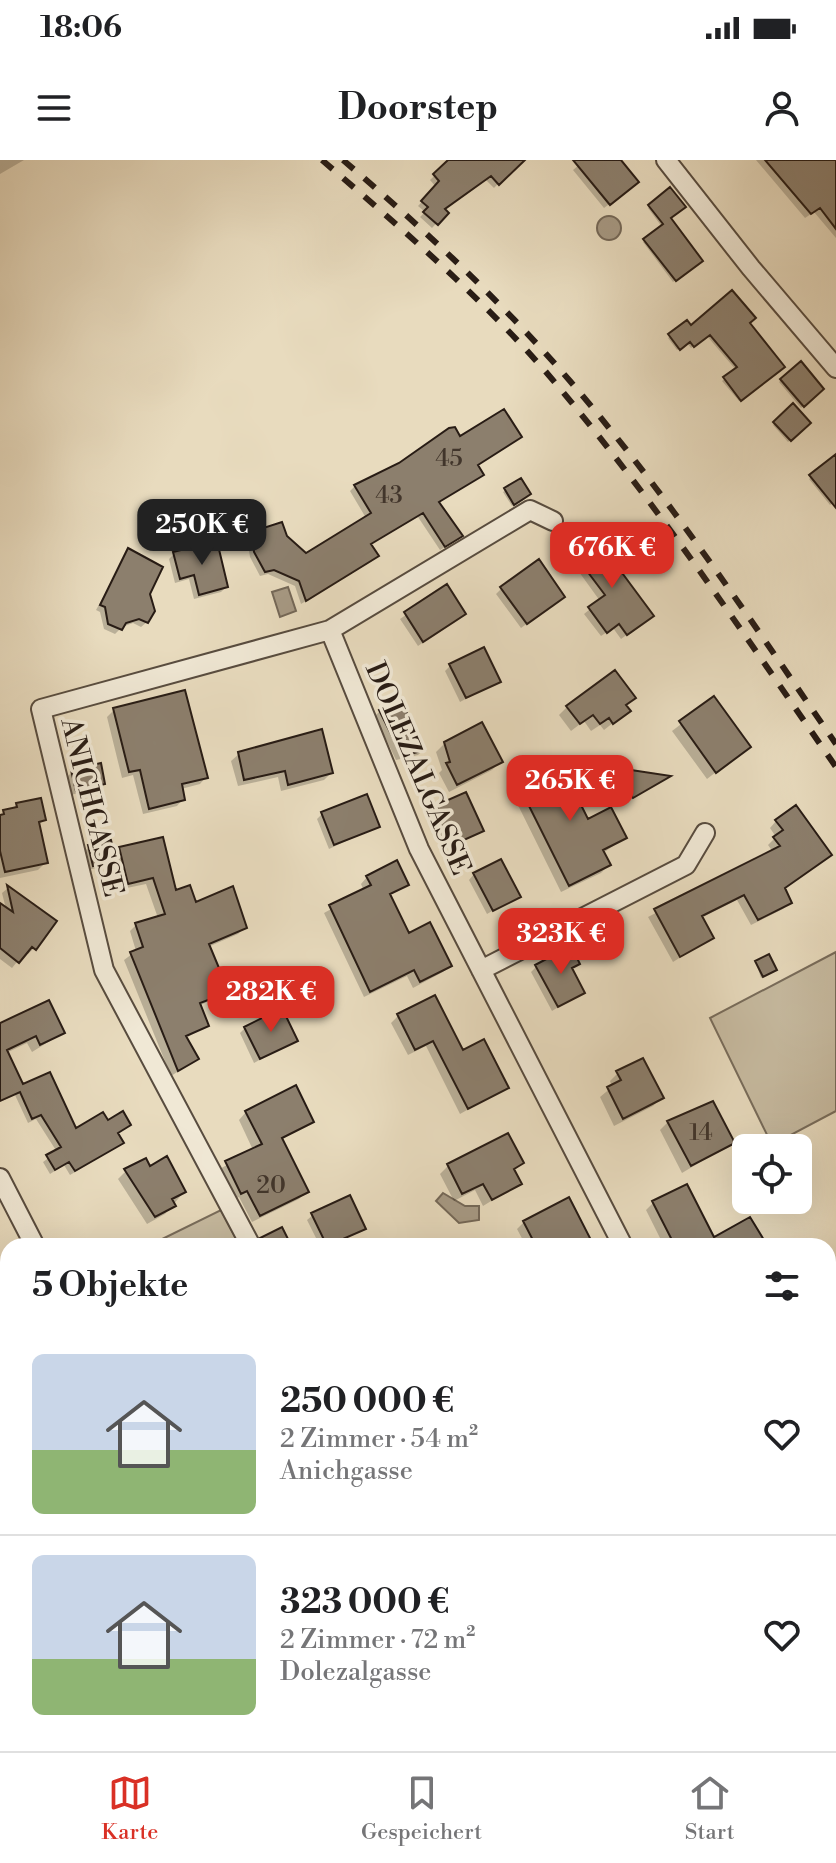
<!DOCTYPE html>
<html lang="de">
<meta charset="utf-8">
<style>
body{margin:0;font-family:"Libre Bodoni",serif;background:#f6f6f6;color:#202124;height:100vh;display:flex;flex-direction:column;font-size:30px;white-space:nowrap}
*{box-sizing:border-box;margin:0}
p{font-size:26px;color:#757577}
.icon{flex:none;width:44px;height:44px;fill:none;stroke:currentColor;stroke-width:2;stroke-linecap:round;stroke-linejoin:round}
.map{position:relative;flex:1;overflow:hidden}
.sheet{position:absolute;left:0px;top:1078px;width:836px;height:514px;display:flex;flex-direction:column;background:#fff;border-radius:24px 24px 0 0;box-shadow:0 8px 32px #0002}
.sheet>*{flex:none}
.controls{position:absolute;left:732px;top:974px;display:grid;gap:16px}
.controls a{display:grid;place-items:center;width:80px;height:80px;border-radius:12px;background:#fff;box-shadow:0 8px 32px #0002;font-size:40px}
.price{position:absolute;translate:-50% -68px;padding:0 18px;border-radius:16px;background:#d93025;color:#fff;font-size:26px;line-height:52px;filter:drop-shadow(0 2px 4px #0008)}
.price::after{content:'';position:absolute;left:50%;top:48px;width:24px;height:18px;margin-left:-12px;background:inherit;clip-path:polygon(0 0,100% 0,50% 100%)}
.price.active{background:#222;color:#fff}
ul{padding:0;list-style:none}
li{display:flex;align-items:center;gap:24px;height:200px;padding:0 32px}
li+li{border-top:2px solid #e0e0e0}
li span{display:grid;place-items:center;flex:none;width:224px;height:160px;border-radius:12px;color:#555}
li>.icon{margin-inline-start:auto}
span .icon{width:96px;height:96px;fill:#fffc;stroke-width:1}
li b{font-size:34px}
h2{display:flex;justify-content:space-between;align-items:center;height:96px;padding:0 32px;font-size:34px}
.status{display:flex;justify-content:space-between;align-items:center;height:56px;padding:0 40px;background:#fff;direction:ltr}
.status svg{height:22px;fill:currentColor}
header{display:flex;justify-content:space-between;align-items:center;height:104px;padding:0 32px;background:#fff;font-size:36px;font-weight:800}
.tabs{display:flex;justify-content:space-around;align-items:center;height:112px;border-top:2px solid #e0e0e0;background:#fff;font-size:22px;color:#757577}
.tabs a{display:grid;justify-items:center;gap:4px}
.tabs .active{color:#d93025}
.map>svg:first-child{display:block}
.green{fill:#c7bba1;stroke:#786c5b;stroke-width:2}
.water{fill:#a79a85;stroke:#746858;stroke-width:2}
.shadow{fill:#0003}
.building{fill:#8c7f6d;stroke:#281c15;stroke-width:2}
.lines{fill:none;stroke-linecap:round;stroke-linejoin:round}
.minor-casing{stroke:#584c3f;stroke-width:22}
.minor{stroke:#f0e8d5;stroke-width:18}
.rail{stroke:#281c15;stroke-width:6;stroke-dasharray:14 14;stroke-linecap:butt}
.labels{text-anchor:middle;stroke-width:7;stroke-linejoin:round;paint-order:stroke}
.number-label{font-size:24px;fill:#41352b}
.street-label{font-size:28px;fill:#281c15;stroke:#f0e8d5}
</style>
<div class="status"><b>18:06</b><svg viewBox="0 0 49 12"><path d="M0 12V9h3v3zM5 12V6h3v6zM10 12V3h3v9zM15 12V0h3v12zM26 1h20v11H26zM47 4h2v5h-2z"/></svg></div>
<header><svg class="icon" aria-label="menu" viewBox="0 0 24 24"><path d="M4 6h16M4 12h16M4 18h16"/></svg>Doorstep<svg class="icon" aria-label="person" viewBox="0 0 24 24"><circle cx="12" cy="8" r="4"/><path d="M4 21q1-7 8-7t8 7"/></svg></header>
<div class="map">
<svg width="836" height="1591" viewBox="0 0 836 1591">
<rect width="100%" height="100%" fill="#e8dbbe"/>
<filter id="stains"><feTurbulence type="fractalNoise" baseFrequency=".0025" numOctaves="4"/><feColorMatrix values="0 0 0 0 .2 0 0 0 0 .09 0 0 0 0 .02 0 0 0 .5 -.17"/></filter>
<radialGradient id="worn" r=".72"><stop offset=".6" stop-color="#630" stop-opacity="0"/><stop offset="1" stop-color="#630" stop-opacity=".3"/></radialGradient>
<path class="green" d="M 836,792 L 836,951 L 772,985 L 710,858 Z
M 221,1050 L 240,1086 L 148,1086 Z
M 836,1277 L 836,1422 L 828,1424 L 828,1281 Z
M 0,1449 L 8,1454 L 8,1584 L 139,1584 L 141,1591 L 0,1591 Z
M 248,1584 L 395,1584 L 394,1591 L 250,1591 Z
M 510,1584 L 609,1584 L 600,1591 L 514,1591 Z"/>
<path class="water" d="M597 68a12 12 0 1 1 24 0a12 12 0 1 1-24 0Z
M 288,427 L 296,451 L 280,457 L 272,432 Z
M 443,1033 L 465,1046 L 479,1046 L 479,1060 L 459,1063 L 436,1041 Z"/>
<path class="shadow" d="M 0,0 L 24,0 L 0,14 Z
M 462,0 L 509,0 L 515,6 L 494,28 L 485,19 L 443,50 L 446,53 L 432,68 L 420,57 L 425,52 L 418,46 L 436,27 L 430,20 L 447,4 Z
M 585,0 L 619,0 L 632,27 L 604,48 L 573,10 Z
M 756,0 L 836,0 L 836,78 L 814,52 L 805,58 Z
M 670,30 L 668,58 L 700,100 L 673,122 L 643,82 L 662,67 L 648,48 Z
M 687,163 L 690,168 L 748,163 L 782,206 L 739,241 L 722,221 L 736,210 L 707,176 L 691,188 L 687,183 L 677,190 L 668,178 Z
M 801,203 L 822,229 L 801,248 L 779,222 Z
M 793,246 L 808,263 L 788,282 L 773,265 Z
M 459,279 L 482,315 L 437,343 L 460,376 L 455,381 L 440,390 L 418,357 L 369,385 L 377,396 L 372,401 L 301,444 L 295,426 L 268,414 L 260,416 L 250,397 L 247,379 L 252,373 L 285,377 L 305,396 L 366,358 L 350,331 L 355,326 Z
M 836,296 L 836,341 L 830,345 L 809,319 Z
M 520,321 L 526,336 L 512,346 L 503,332 Z
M 129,391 L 148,433 L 147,462 L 141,467 L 133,463 L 122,467 L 115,474 L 104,469 L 100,452 L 96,450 Z
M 574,393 L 646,461 L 621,479 L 613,468 L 601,476 L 584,454 L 600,441 L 569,398 Z
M 174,394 L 226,427 L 221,432 L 194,439 L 189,419 L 175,423 L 169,399 Z
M 446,427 L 464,454 L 418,486 L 400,459 Z
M 501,429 L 558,441 L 521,468 L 496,434 Z
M 450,506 L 499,521 L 460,542 L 445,511 Z
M 633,538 L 625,546 L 628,551 L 604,570 L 600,565 L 591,571 L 584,561 L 571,571 L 559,555 L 567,547 Z
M 714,539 L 748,587 L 707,619 L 672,571 Z
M 114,550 L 206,617 L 200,624 L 181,629 L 183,639 L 177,646 L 143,654 L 133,615 L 122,618 L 107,557 Z
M 380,551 L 423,590 L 418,595 L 396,600 L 375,556 Z
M 445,583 L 500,602 L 492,610 L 449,632 L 439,613 L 442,610 L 436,592 Z
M 239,594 L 331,613 L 324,620 L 281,631 L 278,617 L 238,626 L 231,601 Z
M 72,612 L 103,623 L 97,628 L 71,635 L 67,617 Z
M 666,618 L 627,642 L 616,624 L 621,619 Z
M 517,621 L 587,661 L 625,678 L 603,693 L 609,705 L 601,713 L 561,732 L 510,629 Z
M 17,645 L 44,660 L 38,665 L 46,702 L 38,710 L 0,718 L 0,656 Z
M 433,648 L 481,671 L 450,688 L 445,677 L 439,679 L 428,654 Z
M 322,654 L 378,666 L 329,689 L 317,659 Z
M 776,661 L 822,701 L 783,729 L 790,742 L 783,749 L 751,765 L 737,740 L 701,758 L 711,778 L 673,802 L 648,757 L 773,692 L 768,685 L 776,677 L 770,668 Z
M 89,687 L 113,697 L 120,689 L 174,733 L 245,767 L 238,774 L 208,787 L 226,832 L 199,846 L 207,866 L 186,878 L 197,899 L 171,916 L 124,800 L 136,791 L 130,771 L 136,765 L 158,758 L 146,724 L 122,729 L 114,699 L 109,705 L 88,710 L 84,692 Z
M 474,714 L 518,736 L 487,754 L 469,720 Z
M 367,717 L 407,724 L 389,736 L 408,776 L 450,806 L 443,812 L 413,828 L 407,816 L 364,837 L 324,753 L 364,731 L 361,724 Z
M 8,728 L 54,762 L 34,788 L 28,794 L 25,792 L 12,808 L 0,799 L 0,745 L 6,749 L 2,733 Z
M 577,803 L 570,809 L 583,832 L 552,851 L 531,812 L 536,807 Z
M 756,803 L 773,812 L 761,818 Z
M 398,856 L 506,928 L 460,954 L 426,886 L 408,895 L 391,863 Z
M 0,865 L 63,873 L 32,892 L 27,883 L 0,896 Z
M 245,868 L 295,880 L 254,903 L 240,873 Z
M 0,905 L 75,971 L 129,965 L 116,974 L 117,987 L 70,1015 L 64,1005 L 50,1014 L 43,1002 L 57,992 L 36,959 L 28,963 L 15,935 L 0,942 Z
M 618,913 L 661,938 L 653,946 L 614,966 L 600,937 L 612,927 L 610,921 Z
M 712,944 L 732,983 L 682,1013 L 660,970 L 668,962 Z
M 246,952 L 312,961 L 281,980 L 307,1031 L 299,1039 L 252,1062 L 239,1037 L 233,1040 L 218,1010 L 253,990 L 239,960 Z
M 522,1003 L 513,1012 L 519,1024 L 483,1046 L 475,1030 L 454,1041 L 440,1014 L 448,1006 Z
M 149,1009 L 184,1032 L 165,1054 L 147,1064 L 118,1019 L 126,1011 Z
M 653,1043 L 713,1080 L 761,1080 L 755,1086 L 664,1086 L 646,1050 Z
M 313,1055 L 364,1068 L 333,1086 L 320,1086 L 307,1060 Z
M 524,1062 L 589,1080 L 583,1086 L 526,1086 L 517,1069 Z
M 832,1203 L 836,1211 L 836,1238 L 828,1242 L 828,1205 Z
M 8,1382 L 8,1406 L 0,1410 L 0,1385 Z
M 836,1454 L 836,1591 L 816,1591 L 811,1584 L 828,1584 L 828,1460 Z
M 414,1584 L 446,1584 L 444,1591 L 412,1591 Z
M 659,1584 L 716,1584 L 706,1591 L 650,1591 Z
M 731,1584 L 771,1584 L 776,1591 L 736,1591 Z"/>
<path class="building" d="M 448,0 L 525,0 L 499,25 L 491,16 L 445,49 L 449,53 L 438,65 L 423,52 L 428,47 L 421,41 L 439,21 L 433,14 Z
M 573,0 L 621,0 L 639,22 L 610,45 Z
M 765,0 L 836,0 L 836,69 L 820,48 L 811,54 Z
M 670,27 L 686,47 L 671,58 L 703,101 L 676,121 L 643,79 L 663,64 L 648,45 Z
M 732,130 L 756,158 L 750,163 L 785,207 L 741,241 L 723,217 L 737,207 L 710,175 L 694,187 L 690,182 L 680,190 L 668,174 L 687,160 L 691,165 Z
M 801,201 L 824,229 L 804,247 L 780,219 Z
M 793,243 L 811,263 L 791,281 L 773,262 Z
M 504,249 L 522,277 L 478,305 L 484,315 L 439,342 L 463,376 L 445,387 L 423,353 L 371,384 L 379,396 L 306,441 L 299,421 L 274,410 L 265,412 L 254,392 L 251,372 L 282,362 L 287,376 L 306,393 L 371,353 L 354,325 L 399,303 L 449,268 L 455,267 L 460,276 Z
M 836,294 L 836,348 L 809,315 Z
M 521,318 L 531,334 L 514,345 L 504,328 Z
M 594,375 L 654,456 L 627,475 L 619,464 L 607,473 L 588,447 L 605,435 L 572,391 Z
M 217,381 L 228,427 L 199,435 L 194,415 L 180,419 L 173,392 Z
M 128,388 L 163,407 L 150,434 L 155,451 L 148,463 L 139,459 L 126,463 L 122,470 L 108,464 L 105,447 L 100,445 Z
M 539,399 L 565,437 L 527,464 L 500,427 Z
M 447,424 L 466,454 L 423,482 L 404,452 Z
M 484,487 L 501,522 L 466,538 L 449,504 Z
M 615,510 L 636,538 L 626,545 L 631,551 L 613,564 L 609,558 L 600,564 L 593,555 L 580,564 L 566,546 Z
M 185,530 L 208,618 L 182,624 L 185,640 L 149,649 L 140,610 L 129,612 L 113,548 Z
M 714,536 L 751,587 L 716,613 L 679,561 Z
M 400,539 L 425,590 L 402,596 L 379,550 Z
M 482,562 L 503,602 L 457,625 L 446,603 L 450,602 L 444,582 Z
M 322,569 L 333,613 L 288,625 L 285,611 L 244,620 L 238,592 Z
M 558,599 L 588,659 L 611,647 L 627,678 L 603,690 L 611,705 L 569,726 L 516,620 Z
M 101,603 L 105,624 L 76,631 L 71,610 Z
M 631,610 L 671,616 L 633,638 L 619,617 Z
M 466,632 L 484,671 L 455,684 L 450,673 L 445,675 L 432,647 Z
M 367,634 L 380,667 L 334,685 L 321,652 Z
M 41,638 L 46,660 L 39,662 L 48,703 L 5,712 L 0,691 L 0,655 L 4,654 L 3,650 L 17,647 L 16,643 Z
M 796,645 L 832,695 L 785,728 L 792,743 L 758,760 L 744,735 L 702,756 L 714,778 L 680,797 L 654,749 L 780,686 L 773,677 L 783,670 L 775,660 Z
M 163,677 L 176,730 L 190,725 L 196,742 L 233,726 L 247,768 L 209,784 L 229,832 L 200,843 L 209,866 L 186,876 L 199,899 L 178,911 L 130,792 L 143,787 L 135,763 L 165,754 L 153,718 L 128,724 L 119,687 Z
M 111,680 L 116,701 L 93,706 L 88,685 Z
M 501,699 L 521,737 L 493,751 L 473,713 Z
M 397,700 L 409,725 L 390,734 L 409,773 L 430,762 L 452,806 L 420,822 L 414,810 L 370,832 L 329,745 L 371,725 L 366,716 Z
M 7,725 L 57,761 L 36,790 L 32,787 L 19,803 L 0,788 L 0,743 L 13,752 Z
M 571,786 L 580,804 L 572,808 L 585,833 L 558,847 L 535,805 Z
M 769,794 L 777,810 L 763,817 L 755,801 Z
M 435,835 L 463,890 L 484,879 L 509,928 L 468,949 L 433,881 L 415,890 L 397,854 Z
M 49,840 L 65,873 L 40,885 L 36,876 L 7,890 L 23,924 L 50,912 L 76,968 L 103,952 L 108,960 L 123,951 L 131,965 L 118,973 L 124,983 L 75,1011 L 69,1002 L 55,1010 L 46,995 L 61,987 L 41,955 L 32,959 L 20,932 L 0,941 L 0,863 Z
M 282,848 L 298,881 L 260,899 L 244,867 Z
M 643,898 L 664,938 L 623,959 L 607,927 L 621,920 L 616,911 Z
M 296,925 L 314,962 L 282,978 L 309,1032 L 260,1056 L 247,1031 L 241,1034 L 225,1001 L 262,984 L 245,951 Z
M 713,941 L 735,983 L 691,1006 L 667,961 Z
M 508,973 L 524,1003 L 514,1009 L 522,1024 L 492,1040 L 483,1024 L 462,1034 L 447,1004 Z
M 167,996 L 186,1032 L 172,1039 L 176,1046 L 155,1057 L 124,1009 L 146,998 L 150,1006 Z
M 687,1024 L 714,1077 L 750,1057 L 764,1080 L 753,1086 L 675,1086 L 652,1041 Z
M 350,1035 L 366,1069 L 327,1086 L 311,1053 Z
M 569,1037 L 591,1080 L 580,1086 L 536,1086 L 523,1061 Z
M 282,1067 L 289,1081 L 279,1086 L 263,1086 L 260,1078 Z"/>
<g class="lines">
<g class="minor-casing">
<path id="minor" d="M 666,0 L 751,108 L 836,208
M 330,470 L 419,689 L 623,1086
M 481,810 L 686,705 L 705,673
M 0,1018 L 35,1086
M 251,1086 L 104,810 L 41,549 L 330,470 L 530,350 L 553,361
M 828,1440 L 836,1435
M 0,1441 L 8,1444
M 106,1584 L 108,1591
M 227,1584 L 227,1591
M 502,1584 L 506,1591
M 622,1591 L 632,1584"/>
</g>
<use href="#minor" class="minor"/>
<path class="rail" d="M 322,0 C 400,67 478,134 546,212 C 652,336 743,473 836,607
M 343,0 C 424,69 500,140 570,221 C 668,335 751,461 836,584"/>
</g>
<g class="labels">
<g class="number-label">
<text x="449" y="306">45</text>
<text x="389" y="343">43</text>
<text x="701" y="980">14</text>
<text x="271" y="1033">20</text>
</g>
<g class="street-label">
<text transform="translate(419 608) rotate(67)" y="10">DOLEZALGASSE</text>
<text transform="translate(93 647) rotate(76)" y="10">ANICHGASSE</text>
</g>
</g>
<rect width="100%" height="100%" filter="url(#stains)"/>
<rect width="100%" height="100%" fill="url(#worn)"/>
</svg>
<div class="controls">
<a><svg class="icon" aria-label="locate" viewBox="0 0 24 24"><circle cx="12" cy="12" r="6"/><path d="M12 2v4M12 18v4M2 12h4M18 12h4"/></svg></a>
</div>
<b class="price active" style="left:202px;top:407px">250K €</b>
<b class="price" style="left:612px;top:430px">676K €</b>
<b class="price" style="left:570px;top:663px">265K €</b>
<b class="price" style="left:561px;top:816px">323K €</b>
<b class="price" style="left:271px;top:874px">282K €</b>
<section class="sheet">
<h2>5 Objekte<svg class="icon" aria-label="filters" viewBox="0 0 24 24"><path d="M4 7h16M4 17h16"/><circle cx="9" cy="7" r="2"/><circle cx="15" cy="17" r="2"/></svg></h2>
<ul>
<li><span style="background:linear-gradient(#c9d6e8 60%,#8fb573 0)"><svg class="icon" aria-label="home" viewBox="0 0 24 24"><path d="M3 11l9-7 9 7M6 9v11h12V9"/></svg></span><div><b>250 000 €</b><p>2 Zimmer · 54 m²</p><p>Anichgasse</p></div><svg class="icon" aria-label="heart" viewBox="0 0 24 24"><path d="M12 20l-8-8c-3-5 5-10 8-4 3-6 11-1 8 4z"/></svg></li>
<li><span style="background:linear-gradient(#c9d6e8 65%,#8fb573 0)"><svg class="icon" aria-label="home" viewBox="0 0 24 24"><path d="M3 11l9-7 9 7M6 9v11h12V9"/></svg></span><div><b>323 000 €</b><p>2 Zimmer · 72 m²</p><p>Dolezalgasse</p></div><svg class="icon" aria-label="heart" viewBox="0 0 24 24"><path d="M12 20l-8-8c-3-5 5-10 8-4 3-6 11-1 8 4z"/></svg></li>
</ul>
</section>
</div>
<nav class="tabs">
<a class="active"><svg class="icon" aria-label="map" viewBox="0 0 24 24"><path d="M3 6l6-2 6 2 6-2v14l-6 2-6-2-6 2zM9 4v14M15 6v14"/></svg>Karte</a>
<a><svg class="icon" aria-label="saved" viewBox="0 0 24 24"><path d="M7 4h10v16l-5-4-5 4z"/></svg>Gespeichert</a>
<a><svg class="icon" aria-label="home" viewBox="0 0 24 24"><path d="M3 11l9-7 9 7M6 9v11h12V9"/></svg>Start</a>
</nav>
